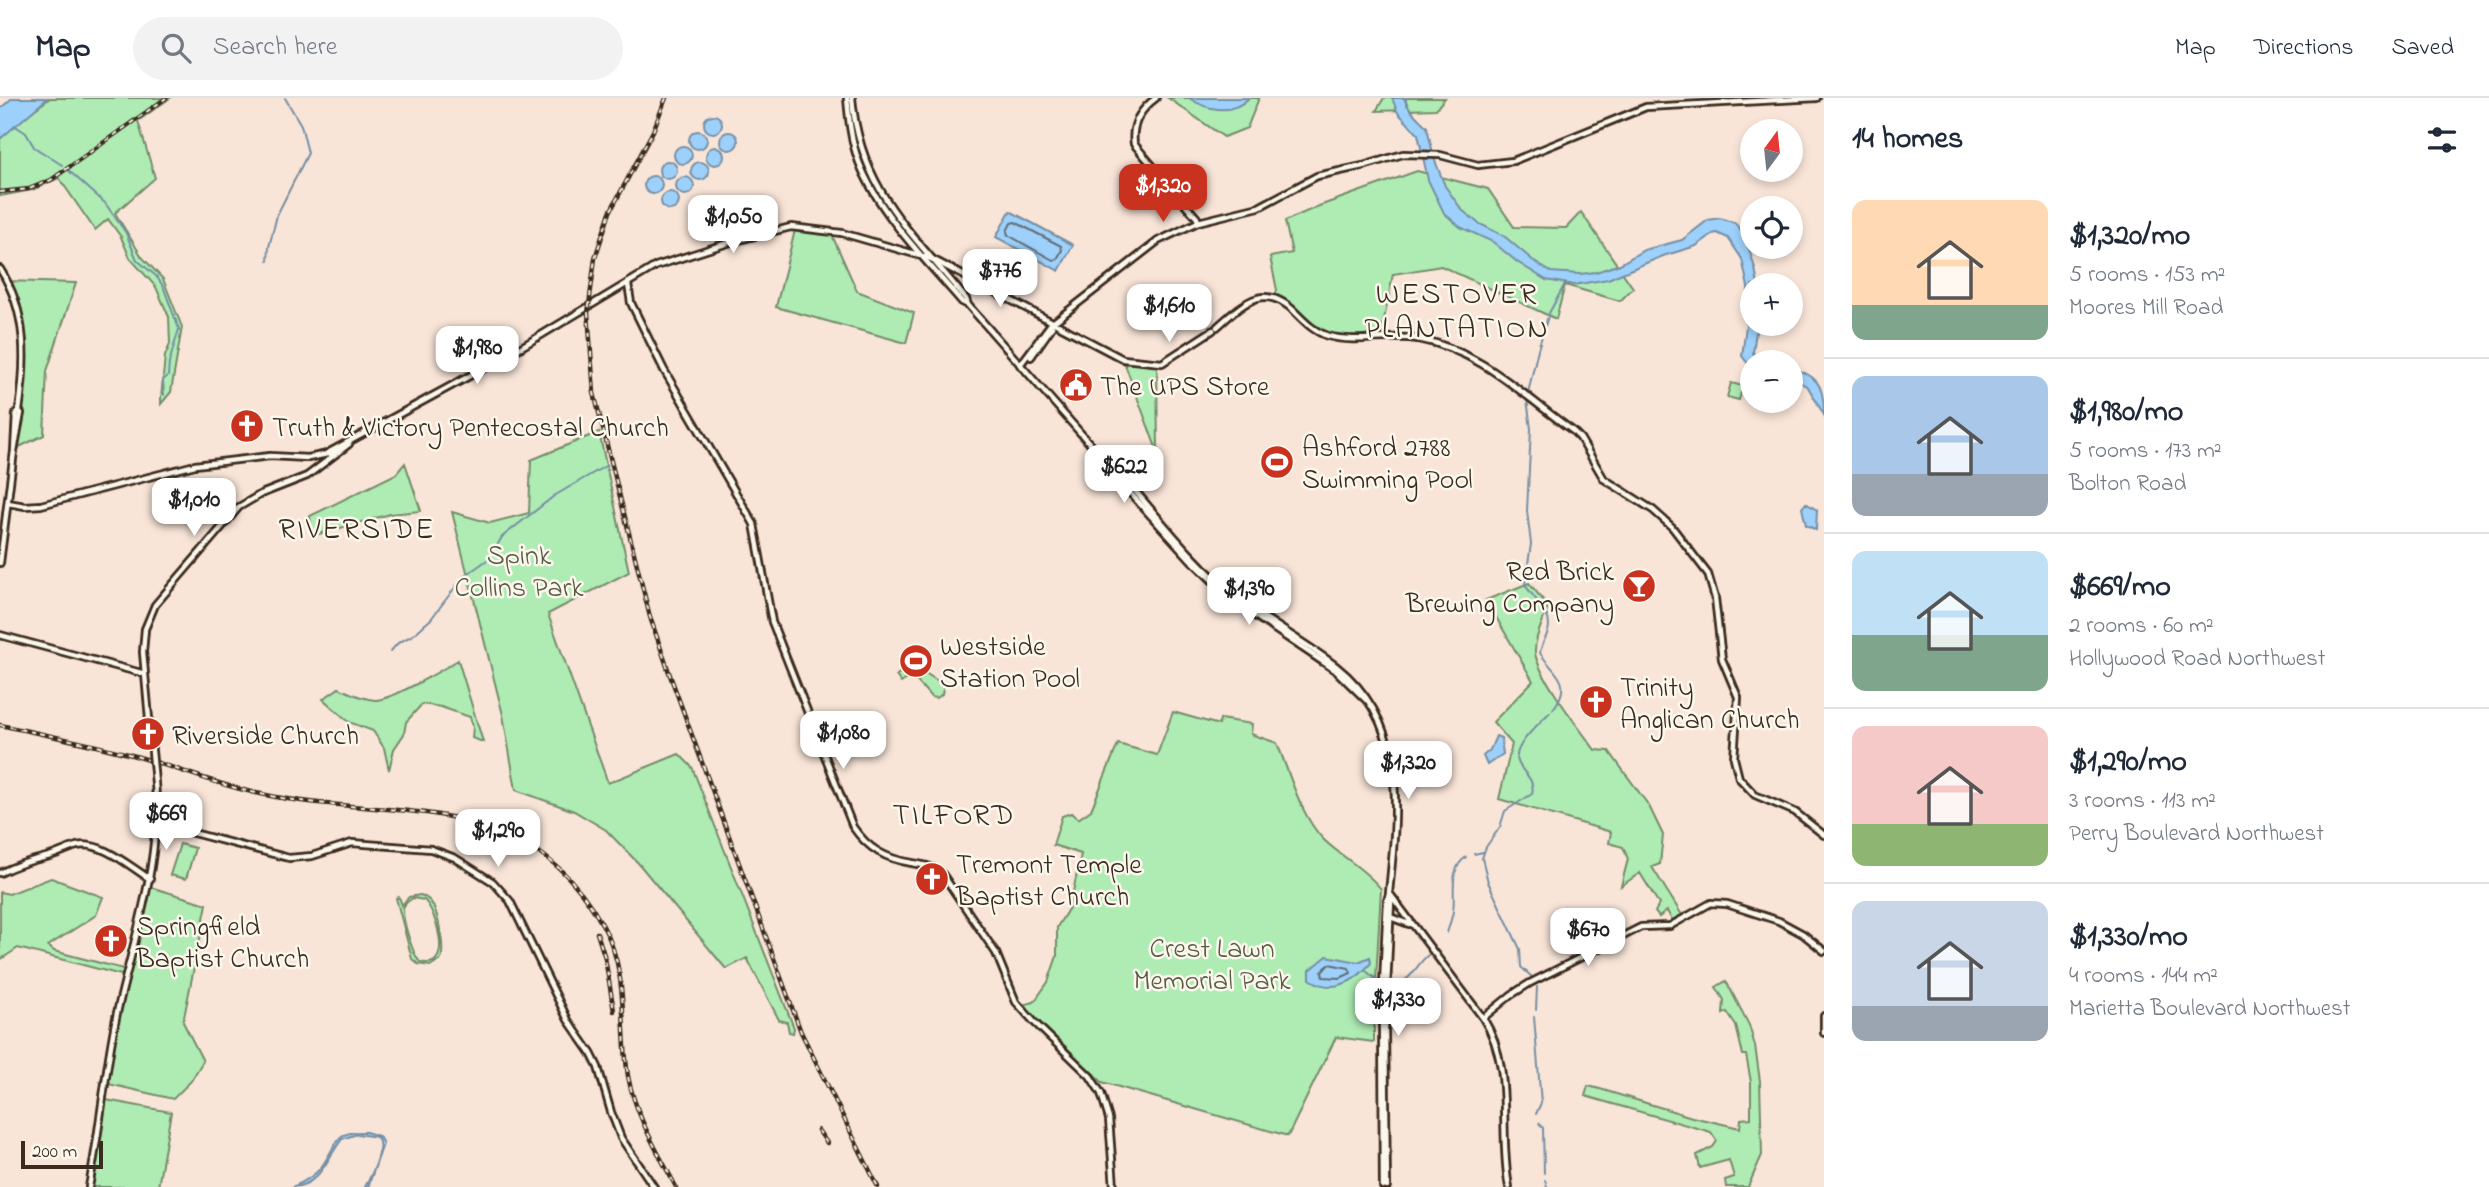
<!DOCTYPE html>
<meta charset="utf-8">
<style>
body{margin:0;font-family:"Indie Flower",sans-serif;background:#f2f2f3;color:#1f2937;height:100vh;display:flex;flex-direction:column;font-size:26px;white-space:nowrap}
*{box-sizing:border-box;margin:0}
p{font-size:23px;color:#747a83}
.icon{flex:none;width:38px;height:38px;fill:none;stroke:currentColor;stroke-width:2;stroke-linecap:round;stroke-linejoin:round}
.map{position:relative;flex:1;overflow:hidden}
.sheet{display:flex;flex-direction:column;background:#fff;width:665px}
.sheet>*{flex:none}
.needle{width:46px;rotate:15deg}
.fabs{position:absolute;left:1740px;top:21px;display:grid;gap:14px}
.fabs a{display:grid;place-items:center;width:63px;height:63px;border-radius:50%;background:#fff;box-shadow:0 4px 10px #0003;font-size:35px}
.scale{position:absolute;left:21px;bottom:18px;width:82px;box-sizing:border-box;padding-left:7px;border:4px solid #3b2a1e;border-top:0;font-size:19px;line-height:24px;white-space:nowrap;color:#3b2a1e;-webkit-text-stroke:5px #fbf7ec;paint-order:stroke}
.price{position:absolute;translate:-50% -60px;padding:0 16px;border-radius:14px;background:#fff;color:#222;font-size:23px;line-height:46px;filter:drop-shadow(0 2px 4px #0008)}
.price::after{content:'';position:absolute;left:50%;top:42px;width:21px;height:16px;margin-left:-10px;background:inherit;clip-path:polygon(0 0,100% 0,50% 100%)}
.price.on{background:#c8321e;color:#fff}
ul{padding:0;list-style:none}
li{display:flex;align-items:center;gap:21px;height:175px;padding:0 28px}
li+li{border-top:2px solid #e0e1e3}
li span{display:grid;place-items:center;flex:none;width:196px;height:140px;border-radius:14px;color:#555}
li>.icon{margin-inline-start:auto}
span .icon{width:84px;height:84px;fill:#fffc;stroke-width:1}
li b{font-size:30px}
h2{display:flex;justify-content:space-between;align-items:center;height:84px;padding:0 28px;font-size:30px}
header{display:flex;align-items:center;gap:42px;box-sizing:border-box;height:98px;padding:0 35px;background:#fff;border-bottom:2px solid #e0e1e3}
header strong{font-size:33px}
nav{display:flex;gap:38px;margin-inline-start:auto;font-size:24px}
.search{width:490px;height:63px;background:#f2f2f3;display:flex;align-items:center;gap:18px;box-sizing:border-box;padding:0 24px;border-radius:38px;color:#747a83;font-size:26px}
main{display:flex;flex:1;min-height:0}
.map>svg:first-child{display:block}
.green{fill:#aeecb4;stroke:#748b69;stroke-width:2;fill-rule:evenodd}
.water{fill:#9dd1fb;stroke:#768ea3;stroke-width:2}
.lines{fill:none;stroke-linecap:round;stroke-linejoin:round}
.shore{stroke:#626d76;stroke-width:2}
.stream{stroke:#768ea3;stroke-width:2}
.tertiary-casing{stroke:#3b2a1e;stroke-width:10}
.secondary-casing{stroke:#3b2a1e;stroke-width:10}
.tertiary{stroke:#fbf7ec;stroke-width:4.5}
.secondary{stroke:#fbf7ec;stroke-width:4.5}
.rail-casing{stroke:#3b2a1e;stroke-width:4.5}
.rail{stroke:#fbf7ec;stroke-width:2;stroke-dasharray:5;stroke-linecap:butt}
.tertiary-bridge-casing{stroke:#3b2a1e;stroke-width:10;stroke-linecap:butt}
.tertiary-bridge{stroke:#fbf7ec;stroke-width:4.5}
.labels{text-anchor:middle;stroke-width:5;stroke-linejoin:round;paint-order:stroke}
.poi-label{font-size:28px;fill:#3b2a1e;stroke:#fbf7ec;text-anchor:start}
.park-label{font-size:28px;fill:#585a44;stroke:#fbf7ec}
.neighbourhood-label{font-size:30px;letter-spacing:2px;fill:#3b2a1e;stroke:#fbf7ec}
</style>
<header>
<strong>Map</strong>
<div class="search"><svg class="icon" aria-label="search" viewBox="0 0 24 24"><circle cx="10" cy="10" r="6"/><path d="M15 15l6 6"/></svg>Search here</div>
<nav><a>Map</a><a>Directions</a><a>Saved</a></nav>
</header>
<main>
<div class="map">
<svg width="1824" height="1089" viewBox="0 0 1824 1089">
<rect width="100%" height="100%" fill="#f9e5d8"/>
<filter id="ink" filterUnits="userSpaceOnUse"><feTurbulence type="fractalNoise" baseFrequency=".0143" numOctaves="2"/><feDisplacementMap in="SourceGraphic" scale="14" xChannelSelector="R" yChannelSelector="G"/><feConvolveMatrix kernelMatrix="1 2 1 2 8 2 1 2 1" color-interpolation-filters="sRGB"/></filter>
<g filter="url(#ink)">
<path class="green" d="M 50,0 L 170,0 L 138,23 L 155,80 L 115,115 L 142,159 L 163,181 L 182,229 L 171,294 L 161,306 L 161,300 L 165,258 L 170,246 L 169,219 L 156,189 L 130,160 L 121,139 L 108,121 L 95,132 L 59,80 L 32,92 L 0,98 L 0,37 Z
M 1168,0 L 1259,0 L 1247,30 L 1224,39 Z
M 1384,0 L 1445,0 L 1436,11 L 1376,13 Z
M 1417,73 L 1488,91 L 1514,129 L 1566,130 L 1581,114 L 1633,190 L 1620,203 L 1565,187 L 1556,221 L 1441,168 L 1393,176 L 1380,242 C 1361,241 1330,245 1314,233 C 1299,223 1290,209 1274,201 L 1277,192 L 1270,159 L 1292,155 L 1285,123 L 1319,108 Z
M 796,128 L 832,137 L 857,193 L 914,215 L 906,245 L 776,209 Z
M 3,183 L 76,185 L 47,273 L 44,337 L 15,351 L 24,251 L 15,212 Z
M 1123,261 L 1157,265 L 1158,355 Z
M 1731,285 L 1743,288 L 1739,302 L 1727,299 Z
M 599,334 L 629,474 L 548,516 L 608,685 L 679,656 L 692,669 L 794,930 L 793,935 L 789,934 L 787,924 L 779,922 L 747,860 L 726,871 L 639,766 L 606,732 L 574,713 L 516,692 L 503,617 L 452,414 L 490,425 L 529,415 L 531,362 Z
M 405,365 L 421,413 L 390,416 L 312,438 L 310,418 L 396,376 Z
M 1529,485 L 1548,508 C 1544,522 1534,540 1535,555 C 1539,579 1579,630 1595,652 L 1609,653 L 1649,708 L 1663,737 L 1660,766 L 1652,769 L 1682,817 L 1672,822 L 1667,813 L 1659,819 L 1655,814 L 1659,806 L 1640,775 L 1621,788 L 1628,761 L 1623,749 L 1609,745 L 1611,734 L 1499,701 L 1512,646 L 1493,624 L 1533,583 L 1486,502 Z
M 458,562 L 483,644 L 472,640 L 473,629 L 470,619 L 441,609 L 422,606 L 406,624 L 404,636 L 394,651 L 389,672 L 384,650 L 373,633 L 349,624 L 323,601 L 339,590 C 350,595 362,601 375,602 C 392,602 442,572 458,562 Z
M 909,567 L 922,571 L 922,573 L 944,587 L 942,596 L 937,600 L 931,599 L 914,580 L 910,579 L 901,585 L 896,578 Z
M 1173,614 L 1219,627 L 1220,621 L 1252,626 L 1251,636 L 1277,645 C 1289,674 1301,719 1324,742 C 1343,760 1365,771 1381,791 L 1375,900 L 1372,900 L 1371,918 L 1374,919 L 1374,944 L 1336,939 L 1288,1038 L 1102,984 L 1022,907 L 1034,904 L 1048,884 L 1057,858 L 1057,829 L 1070,808 L 1081,756 L 1053,747 L 1062,718 L 1071,715 L 1078,721 L 1091,712 L 1118,646 L 1157,657 Z
M 860,623 L 873,639 L 880,635 L 882,638 L 869,649 L 871,641 L 852,631 Z
M 180,746 L 195,750 L 186,781 L 170,777 Z
M 51,780 L 103,799 L 96,817 L 48,848 L 54,853 L 127,872 L 147,788 L 207,806 L 183,924 L 203,963 L 191,983 L 173,1001 L 100,984 L 110,957 L 129,879 L 18,850 L 0,862 L 0,794 L 9,796 Z
M 420,797 C 425,799 426,799 430,803 C 438,812 445,850 441,861 L 430,868 L 418,866 L 412,861 L 396,800 L 399,799 L 402,807 L 409,799 ZM 413,800 L 424,802 C 436,812 455,874 420,864 C 413,857 400,817 404,808 C 407,803 409,803 413,800 Z
M 1726,883 L 1749,927 L 1755,948 L 1760,983 L 1762,1057 L 1748,1089 L 1726,1089 L 1725,1082 L 1734,1079 L 1729,1062 L 1700,1070 L 1697,1057 L 1713,1049 L 1717,1043 L 1711,1034 L 1585,998 L 1588,988 L 1600,991 L 1692,1019 L 1740,1030 L 1741,1021 L 1751,1020 L 1751,984 L 1746,957 L 1743,957 L 1736,928 L 1727,914 L 1723,916 L 1724,902 L 1716,889 Z
M 106,1002 L 171,1014 L 158,1089 L 92,1089 Z"/>
<path class="water" d="M 12,0 L 48,0 L 0,41 L 0,11 Z
M 1189,0 L 1249,0 C 1232,17 1208,13 1189,0 Z
M 1392,0 L 1404,0 L 1410,12 L 1427,29 L 1434,60 L 1445,88 L 1462,112 L 1478,125 L 1504,138 L 1536,165 L 1551,174 L 1580,176 L 1596,174 L 1620,166 L 1644,152 L 1682,142 L 1708,122 L 1720,120 L 1735,125 L 1745,138 L 1755,170 L 1758,187 L 1752,187 L 1752,226 L 1757,226 L 1753,255 L 1762,264 L 1752,264 L 1752,271 L 1742,258 L 1748,213 L 1748,189 L 1742,161 L 1728,140 L 1717,135 L 1713,136 L 1696,148 L 1663,158 L 1608,181 L 1574,187 L 1546,182 L 1517,164 L 1493,144 L 1460,129 L 1444,115 L 1428,82 L 1418,36 L 1398,15 Z
M704 26a9 9 0 1 1 18 0a9 9 0 1 1-18 0Z
M689 42a9 9 0 1 1 18 0a9 9 0 1 1-18 0Z
M720 43a9 9 0 1 1 18 0a9 9 0 1 1-18 0Z
M674 57a9 9 0 1 1 18 0a9 9 0 1 1-18 0Z
M706 58a9 9 0 1 1 18 0a9 9 0 1 1-18 0Z
M659 72a9 9 0 1 1 18 0a9 9 0 1 1-18 0Z
M691 73a9 9 0 1 1 18 0a9 9 0 1 1-18 0Z
M644 87a9 9 0 1 1 18 0a9 9 0 1 1-18 0Z
M676 88a9 9 0 1 1 18 0a9 9 0 1 1-18 0Z
M661 103a9 9 0 1 1 18 0a9 9 0 1 1-18 0Z
M 1010,113 L 1073,147 L 1059,173 L 996,139 Z
M 1790,270 C 1819,277 1824,289 1824,317 L 1808,289 L 1790,279 Z
M 1806,405 L 1817,412 L 1816,432 L 1806,427 L 1802,410 Z
M 1496,638 L 1501,640 L 1503,656 L 1487,667 L 1483,658 L 1490,652 Z
M 1327,858 L 1358,864 L 1370,859 L 1371,865 C 1356,883 1333,897 1310,881 L 1310,872 Z
M 366,1034 L 379,1038 L 383,1046 L 368,1089 L 365,1089 C 372,1076 385,1052 377,1039 L 357,1036 L 342,1041 C 328,1058 320,1089 292,1089 C 304,1084 317,1077 324,1065 C 339,1043 334,1033 366,1034 Z"/>
<g class="lines">
<path class="shore" d="M 1015,124 L 1061,148 L 1062,152 L 1057,161 L 1053,162 L 1008,137 L 1007,133 L 1011,125 Z
M 1329,866 L 1349,870 L 1351,875 L 1340,880 L 1323,879 L 1322,874 Z"/>
<path class="stream" d="M 1406,0 L 1406,7
M 14,27 L 26,35 L 34,49 L 62,67
M 68,72 L 105,105 L 126,135 L 137,162 L 156,178 L 163,188 L 179,231 L 169,265 L 168,278 L 163,282 L 164,297
M 268,163 L 269,149 L 277,117 L 308,55 L 301,27 L 285,0
M 1528,295 L 1538,251 L 1549,215 L 1565,186
M 1527,301 L 1531,331 L 1527,413 L 1531,446 L 1525,486 C 1532,500 1554,516 1548,533 C 1546,541 1541,546 1540,555 C 1553,575 1575,583 1553,611
M 390,554 L 398,545 L 413,537 L 431,521 L 463,479 L 490,460 L 502,439 L 554,398 L 607,367
M 1474,756 L 1483,754
M 1447,835 C 1449,828 1452,820 1453,813 C 1456,794 1448,772 1466,759
M 1366,873 L 1377,882
M 1533,880 L 1521,869 L 1520,851 L 1488,784 L 1482,760 L 1486,749 L 1500,729 L 1505,713 L 1532,696 C 1536,678 1519,675 1517,660 C 1515,646 1541,624 1550,614
M 1396,887 C 1412,882 1416,867 1428,857
M 1536,912 L 1537,889
M 1534,919 L 1541,1005 L 1536,1016
M 1539,1025 L 1543,1030 L 1544,1075
M 1545,1082 L 1547,1089"/>
<g class="tertiary-casing">
<path id="tertiary" d="M 1156,0 C 1141,11 1131,26 1134,46 L 1197,120 L 1198,124
M 1217,229 C 1245,204 1265,183 1297,216 C 1306,225 1315,234 1328,238 C 1357,246 1388,236 1418,241 C 1480,252 1524,298 1573,333 L 1580,340 L 1604,381 L 1653,412 L 1672,429 L 1708,476 L 1715,500 L 1722,561 L 1738,599 L 1734,660 L 1739,680 L 1755,697 L 1795,714 L 1824,737
M 1031,259 L 1052,229
M 1020,267 L 1050,227 L 1158,143 L 1198,124 L 1259,109 L 1317,78 L 1363,68 L 1403,56 L 1440,57 L 1478,67 L 1513,63 L 1646,9 L 1817,0
M 326,356 L 508,257 L 656,168 L 731,144 L 791,129 L 842,135 L 932,161 L 1123,261 L 1162,265 L 1213,232
M 8,405 L 25,408 L 41,407 L 195,367 L 270,358 L 308,360 L 337,354
M 0,537 L 145,576
M 151,643 L 143,554 L 145,531 L 155,507 L 239,409 L 261,396 L 307,378 L 349,346
M 155,725 L 289,760 L 312,758 L 352,745 L 431,751 L 455,760 L 493,784 L 510,803 L 568,922 L 591,955 L 598,969 L 611,1014 L 621,1040 L 654,1089
M 0,775 C 16,767 29,763 46,759 C 56,757 66,751 77,748 C 102,743 129,768 150,781
M 1390,796 L 1483,920 C 1515,970 1498,1033 1509,1089
M 1390,819 L 1409,826
M 1824,918 L 1824,935
M 1483,920 L 1511,897 L 1530,885 L 1641,829 L 1670,828 L 1711,805 L 1727,806 L 1779,823 L 1803,836 L 1824,853
M 89,1089 C 100,1031 105,972 117,915 C 135,835 164,757 154,674"/>
</g>
<g class="secondary-casing">
<path id="secondary" d="M 847,0 C 849,22 851,43 859,64 C 879,116 926,162 962,204 L 968,207
M 852,0 C 860,92 911,133 966,201 L 968,207 L 1113,372 L 1125,381 C 1160,421 1193,465 1235,498 C 1267,524 1304,543 1336,568 C 1409,626 1397,712 1389,795 L 1391,803 L 1385,932 L 1387,1089
M 0,171 C 28,215 26,264 19,313 L 16,315 L 14,353
M 628,186 L 631,205 L 664,272 L 754,426 L 772,524 L 853,729 C 868,751 886,761 912,765 C 924,767 934,768 943,777 L 996,855 L 1016,904 L 1035,925 L 1090,978 L 1101,995 L 1109,1021 L 1114,1089
M 1117,377 L 1121,385 L 1192,463 L 1220,490 L 1255,518 L 1335,572 L 1366,602
M 0,465 L 14,353 L 21,315 L 19,313
M 1383,1089 L 1382,908 L 1387,803 L 1389,796"/>
</g>
<use href="#tertiary" class="tertiary"/>
<use href="#secondary" class="secondary"/>
<g class="rail-casing">
<path id="rail" d="M 666,0 L 653,33 L 610,114 L 595,160 L 588,215 L 594,295 L 650,519 L 671,580 L 801,934 L 878,1089
M 0,94 L 29,91 L 51,82 L 166,0
M 0,627 C 46,637 94,646 139,659 C 180,671 220,688 261,696 C 393,725 524,685 603,828 C 629,874 620,927 628,978 C 635,1017 658,1054 676,1089
M 597,835 L 605,860 L 614,913
M 818,1032 L 827,1045"/>
</g>
<use href="#rail" class="rail"/>
<g class="tertiary-bridge-casing">
<path id="tertiary-bridge" d="M 151,643 L 154,674"/>
</g>
<use href="#tertiary-bridge" class="tertiary-bridge"/>
</g>
</g>
<defs>
<g id="civic-disc" transform="scale(1.75)"><circle r="9.5" fill="#c8321e" stroke="#fbf7ec"/><path d="M-.6-6.5H3V-4.5H.6V-3L4-1V1h2V6H-6V1h2V-1L-.6-3ZM-1.2 2.5V6h2.4V2.5Z" fill="#fff"/></g>
<g id="church-disc" transform="scale(1.75)"><circle r="9.5" fill="#c8321e" stroke="#fbf7ec"/><path d="M-1.2-6h2.4v3.5h3.3v2.4h-3.3V6h-2.4V-.1h-3.3v-2.4h3.3Z" fill="#fff"/></g>
<g id="stadium-disc" transform="scale(1.75)"><circle r="9.5" fill="#c8321e" stroke="#fbf7ec"/><path d="M0-5a6.5 5 0 1 0 0 10a6.5 5 0 1 0 0-10ZM-3.5-1.8h7v3.6h-7Z" fill="#fff"/></g>
<g id="bar-disc" transform="scale(1.75)"><circle r="9.5" fill="#c8321e" stroke="#fbf7ec"/><path d="M-6-5H6L.8 .8V4.5H3.5V6h-7V4.5H-.8V.8Z" fill="#fff"/></g>
</defs>
<g fill-rule="evenodd">
<use href="#civic-disc" x="1076" y="287"/>
<use href="#church-disc" x="247" y="328"/>
<use href="#stadium-disc" x="1277" y="364"/>
<use href="#bar-disc" x="1639" y="488"/>
<use href="#stadium-disc" x="916" y="563"/>
<use href="#church-disc" x="1596" y="604"/>
<use href="#church-disc" x="148" y="636"/>
<use href="#church-disc" x="932" y="781"/>
<use href="#church-disc" x="111" y="843"/>
</g>
<g class="labels">
<g class="poi-label">
<text x="1100" y="297">The UPS Store</text>
<text x="272" y="338">Truth &amp; Victory Pentecostal Church</text>
<text x="1302" y="358">Ashford 2788<tspan x="1302" dy="32">Swimming Pool</tspan></text>
<text x="1614" y="482" text-anchor="end">Red Brick<tspan x="1614" dy="32">Brewing Company</tspan></text>
<text x="940" y="557">Westside<tspan x="940" dy="32">Station Pool</tspan></text>
<text x="1620" y="598">Trinity<tspan x="1620" dy="32">Anglican Church</tspan></text>
<text x="172" y="646">Riverside Church</text>
<text x="956" y="775">Tremont Temple<tspan x="956" dy="32">Baptist Church</tspan></text>
<text x="136" y="837">Springfield<tspan x="136" dy="32">Baptist Church</tspan></text>
</g>
<g class="park-label">
<text x="519" y="466">Spink<tspan x="519" dy="32">Collins Park</tspan></text>
<text x="1212" y="859">Crest Lawn<tspan x="1212" dy="32">Memorial Park</tspan></text>
</g>
<g class="neighbourhood-label">
<text x="1457" y="205">WESTOVER<tspan x="1457" dy="34">PLANTATION</tspan></text>
<text x="357" y="440">RIVERSIDE</text>
<text x="954" y="726">TILFORD</text>
</g>
</g>
</svg>
<div class="fabs">
<a><svg class="needle" viewBox="-14 -14 28 28"><path d="M0-13l5 13h-10z" fill="#e53935"/><path d="M0 13l5-13h-10z" fill="#747a83"/></svg></a>
<a><svg class="icon" aria-label="locate" viewBox="0 0 24 24"><circle cx="12" cy="12" r="6"/><path d="M12 2v4M12 18v4M2 12h4M18 12h4"/></svg></a>
<a>+</a>
<a>−</a>
</div>
<div class="scale">200 m</div>
<b class="price on" style="left:1163px;top:126px">$1,320</b>
<b class="price" style="left:733px;top:157px">$1,050</b>
<b class="price" style="left:1000px;top:211px">$776</b>
<b class="price" style="left:1169px;top:246px">$1,610</b>
<b class="price" style="left:477px;top:288px">$1,980</b>
<b class="price" style="left:1124px;top:407px">$622</b>
<b class="price" style="left:194px;top:440px">$1,010</b>
<b class="price" style="left:1249px;top:529px">$1,390</b>
<b class="price" style="left:843px;top:673px">$1,080</b>
<b class="price" style="left:1408px;top:703px">$1,320</b>
<b class="price" style="left:166px;top:754px">$669</b>
<b class="price" style="left:498px;top:771px">$1,290</b>
<b class="price" style="left:1588px;top:870px">$670</b>
<b class="price" style="left:1398px;top:940px">$1,330</b>
</div>
<section class="sheet">
<h2>14 homes<svg class="icon" aria-label="filters" viewBox="0 0 24 24"><path d="M4 7h16M4 17h16"/><circle cx="9" cy="7" r="2"/><circle cx="15" cy="17" r="2"/></svg></h2>
<ul>
<li><span style="background:linear-gradient(#ffd9b3 75%,#7fa58c 0)"><svg class="icon" aria-label="home" viewBox="0 0 24 24"><path d="M3 11l9-7 9 7M6 9v11h12V9"/></svg></span><div><b>$1,320/mo</b><p>5 rooms · 153 m²</p><p>Moores Mill Road</p></div></li>
<li><span style="background:linear-gradient(#a9c7e8 70%,#9aa5b1 0)"><svg class="icon" aria-label="home" viewBox="0 0 24 24"><path d="M3 11l9-7 9 7M6 9v11h12V9"/></svg></span><div><b>$1,980/mo</b><p>5 rooms · 173 m²</p><p>Bolton Road</p></div></li>
<li><span style="background:linear-gradient(#bfe0f5 60%,#7fa58c 0)"><svg class="icon" aria-label="home" viewBox="0 0 24 24"><path d="M3 11l9-7 9 7M6 9v11h12V9"/></svg></span><div><b>$669/mo</b><p>2 rooms · 60 m²</p><p>Hollywood Road Northwest</p></div></li>
<li><span style="background:linear-gradient(#f6c9c9 70%,#8fb573 0)"><svg class="icon" aria-label="home" viewBox="0 0 24 24"><path d="M3 11l9-7 9 7M6 9v11h12V9"/></svg></span><div><b>$1,290/mo</b><p>3 rooms · 113 m²</p><p>Perry Boulevard Northwest</p></div></li>
<li><span style="background:linear-gradient(#c9d6e8 75%,#9aa5b1 0)"><svg class="icon" aria-label="home" viewBox="0 0 24 24"><path d="M3 11l9-7 9 7M6 9v11h12V9"/></svg></span><div><b>$1,330/mo</b><p>4 rooms · 144 m²</p><p>Marietta Boulevard Northwest</p></div></li>
</ul>
</section>
</main>
